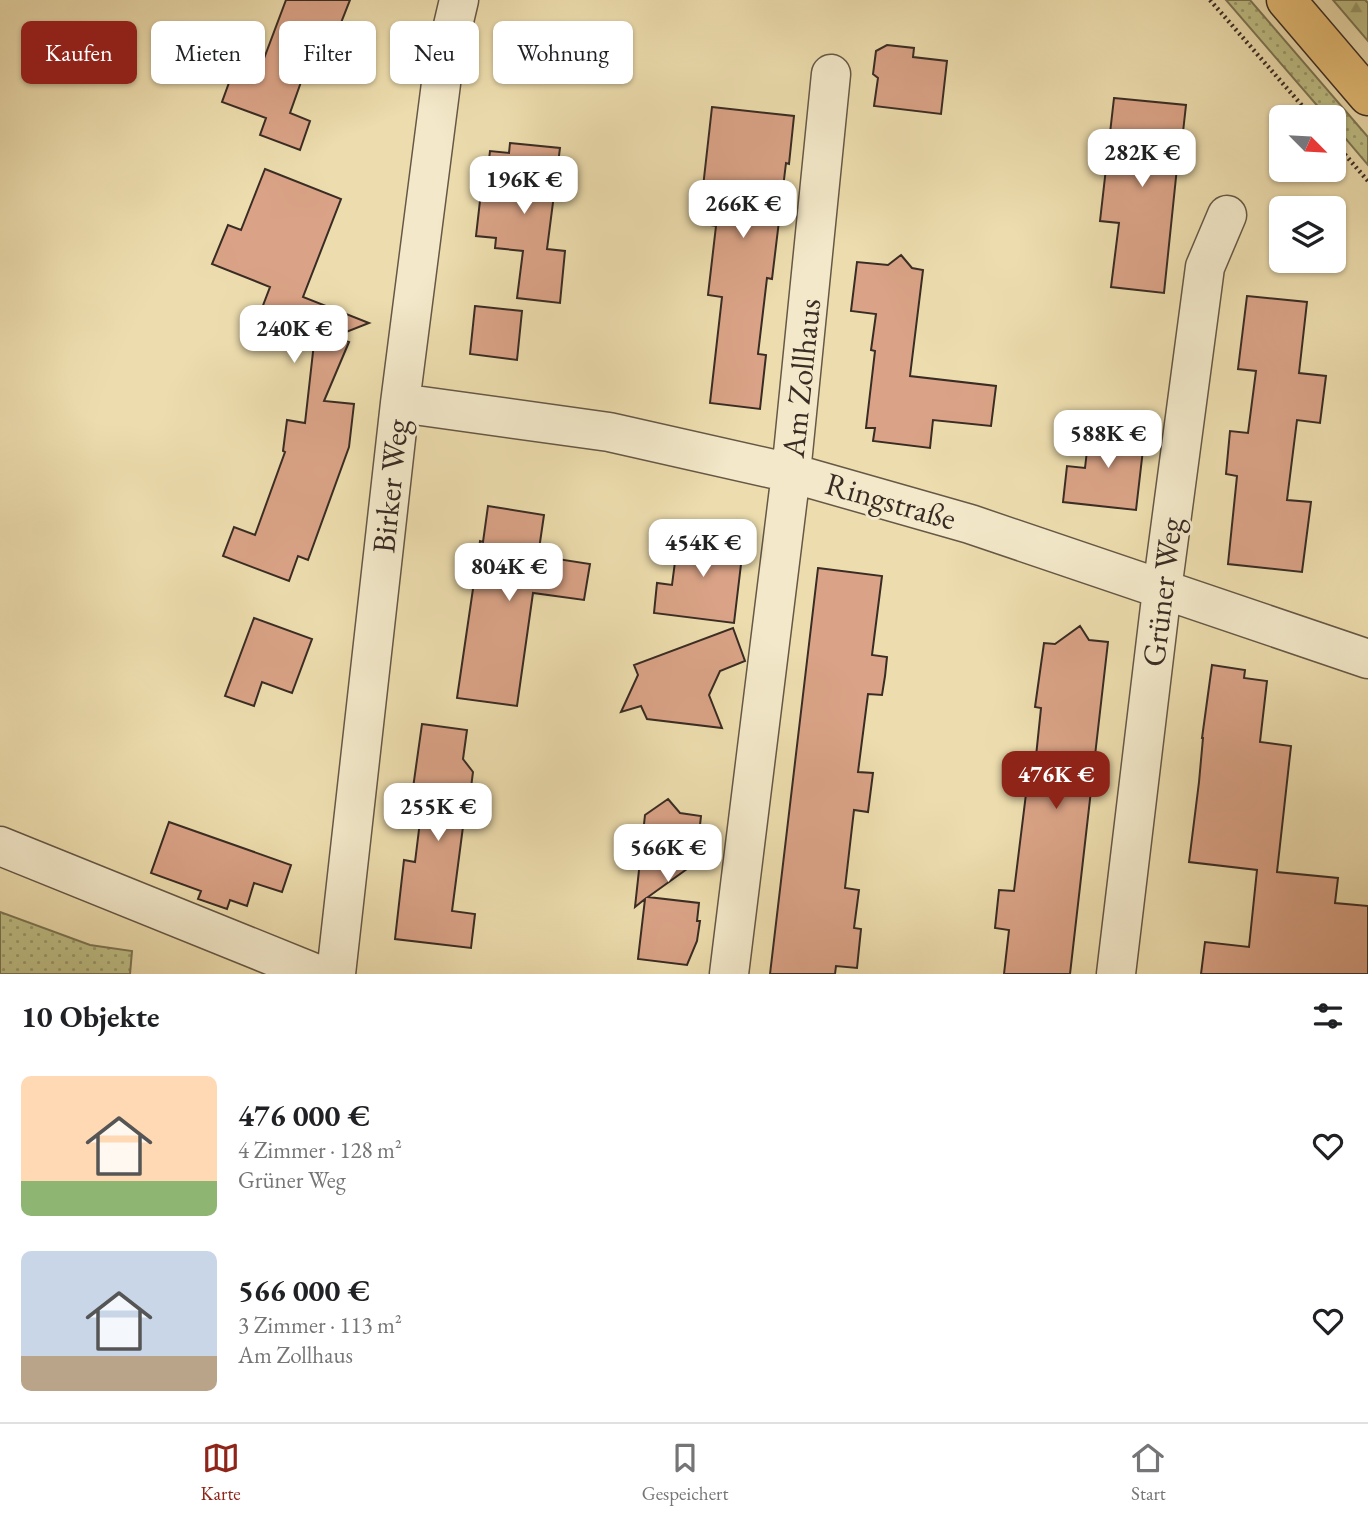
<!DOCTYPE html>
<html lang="de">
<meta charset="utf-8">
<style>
body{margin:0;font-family:"EB Garamond",serif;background:#f6f6f6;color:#202124;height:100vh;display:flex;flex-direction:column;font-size:26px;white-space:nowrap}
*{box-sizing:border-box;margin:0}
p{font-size:23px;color:#757577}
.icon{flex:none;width:38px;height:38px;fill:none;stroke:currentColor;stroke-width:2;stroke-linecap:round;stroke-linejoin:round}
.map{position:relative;height:974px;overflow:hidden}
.drawer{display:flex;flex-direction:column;background:#fff;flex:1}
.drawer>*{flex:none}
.guide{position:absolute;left:21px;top:21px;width:700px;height:63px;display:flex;gap:14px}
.needle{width:46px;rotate:114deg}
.controls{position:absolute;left:1269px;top:105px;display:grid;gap:14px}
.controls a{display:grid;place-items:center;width:77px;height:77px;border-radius:10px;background:#fff;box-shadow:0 2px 5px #0004;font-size:35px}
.price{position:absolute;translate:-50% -60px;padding:0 16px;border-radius:14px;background:#fff;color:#222;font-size:23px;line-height:46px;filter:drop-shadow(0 2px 4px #0008)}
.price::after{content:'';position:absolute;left:50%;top:42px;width:21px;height:16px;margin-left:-10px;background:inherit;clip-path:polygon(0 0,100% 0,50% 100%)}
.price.selected{background:#8f2418;color:#fff}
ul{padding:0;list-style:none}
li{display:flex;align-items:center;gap:21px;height:175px;padding:0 21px}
li span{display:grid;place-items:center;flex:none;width:196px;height:140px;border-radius:10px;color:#555}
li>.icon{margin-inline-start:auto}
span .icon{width:84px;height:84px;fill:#fffc;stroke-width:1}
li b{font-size:30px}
h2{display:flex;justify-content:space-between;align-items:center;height:84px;padding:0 21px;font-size:30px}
.pill{padding:0 24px;border-radius:10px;background:#fff;box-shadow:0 2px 5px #0004;font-size:24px;line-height:63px}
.pill.selected{background:#8f2418;color:#fff}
.tab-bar{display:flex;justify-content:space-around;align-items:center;height:98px;border-top:2px solid #e0e0e0;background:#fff;font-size:19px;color:#757577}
.tab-bar a{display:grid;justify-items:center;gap:4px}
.tab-bar .selected{color:#8f2418}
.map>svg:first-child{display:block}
.grass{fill:url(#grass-dots);stroke:#7c7655;stroke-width:2}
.forest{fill:url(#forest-firs);stroke:#7c7655;stroke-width:2}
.building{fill:#daa387;stroke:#392c24;stroke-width:2}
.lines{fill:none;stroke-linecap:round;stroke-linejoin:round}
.street-casing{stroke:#665846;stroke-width:41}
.primary-casing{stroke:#392c24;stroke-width:41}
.path{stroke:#392c24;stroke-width:4.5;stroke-dasharray:2 3.5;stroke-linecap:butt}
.street{stroke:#f3e9ca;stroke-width:38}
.primary{stroke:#e6be77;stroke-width:38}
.labels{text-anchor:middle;stroke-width:6;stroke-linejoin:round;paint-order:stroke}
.street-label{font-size:32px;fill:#392c24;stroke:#f3e9ca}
</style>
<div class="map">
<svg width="1368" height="974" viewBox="0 0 1368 974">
<defs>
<pattern id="grass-dots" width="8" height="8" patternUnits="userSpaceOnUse" patternTransform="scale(1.75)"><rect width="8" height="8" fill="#bfbf86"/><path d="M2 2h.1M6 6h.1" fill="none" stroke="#9c9b6d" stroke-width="1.8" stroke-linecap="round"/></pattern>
<pattern id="forest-firs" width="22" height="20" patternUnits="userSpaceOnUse" patternTransform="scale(1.75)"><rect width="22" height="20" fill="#bfbf86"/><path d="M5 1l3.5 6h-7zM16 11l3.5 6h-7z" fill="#9c9b6d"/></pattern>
</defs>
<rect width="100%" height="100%" fill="#edddae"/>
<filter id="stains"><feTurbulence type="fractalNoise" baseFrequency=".00286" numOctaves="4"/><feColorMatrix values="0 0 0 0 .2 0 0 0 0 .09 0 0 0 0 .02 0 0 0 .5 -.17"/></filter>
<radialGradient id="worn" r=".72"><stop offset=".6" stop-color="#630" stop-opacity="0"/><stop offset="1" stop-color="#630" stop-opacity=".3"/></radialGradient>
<path class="grass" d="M 1226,0 L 1250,0 L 1368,137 L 1368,165 L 1334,125 L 1334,117 L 1327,117 Z
M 0,912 L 90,945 L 132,951 L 130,974 L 0,974 Z"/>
<path class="forest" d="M 1333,0 L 1365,0 L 1368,3 L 1368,41 Z"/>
<path class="building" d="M 286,0 L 350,0 L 339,28 L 357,34 L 345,66 L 311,54 L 290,113 L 310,121 L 300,150 L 260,135 L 266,118 L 222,102 L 234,69 L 257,77 Z
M 887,45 L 914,48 L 913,57 L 947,61 L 941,114 L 874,106 L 878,78 L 873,74 L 876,51 Z
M 1114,98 L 1186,105 L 1180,159 L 1178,158 L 1164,293 L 1111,287 L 1119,223 L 1100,221 Z
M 712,107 L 794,116 L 789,164 L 786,163 L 772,279 L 767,278 L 758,354 L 766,355 L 760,409 L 710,403 L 722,297 L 708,295 L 716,226 L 705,224 L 707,206 L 701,205 Z
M 510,143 L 560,148 L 547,249 L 565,251 L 560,303 L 517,298 L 523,251 L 495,248 L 496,238 L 476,236 L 481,192 L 485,193 L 490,151 L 509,153 Z
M 265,169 L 341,199 L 303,297 L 369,323 L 346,332 L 343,340 L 349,342 L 324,401 L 354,404 L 349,447 L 308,560 L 298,556 L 289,581 L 223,556 L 234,527 L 255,535 L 285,452 L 283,451 L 287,420 L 305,423 L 314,343 L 295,351 L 291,344 L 254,329 L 270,287 L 212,264 L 228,225 L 241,230 Z
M 901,255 L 912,268 L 923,270 L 910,376 L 996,386 L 991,426 L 933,420 L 930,448 L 873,441 L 875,428 L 866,428 L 875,351 L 871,350 L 876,314 L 851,311 L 857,262 L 888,265 Z
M 1247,296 L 1307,302 L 1299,373 L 1326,376 L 1320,423 L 1297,420 L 1287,500 L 1311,502 L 1302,572 L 1228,564 L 1237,476 L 1226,474 L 1230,431 L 1248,433 L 1256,371 L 1238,369 Z
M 475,306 L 522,311 L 517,360 L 470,354 Z
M 1090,425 L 1145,432 L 1136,510 L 1063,502 L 1067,466 L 1085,468 Z
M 488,506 L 544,515 L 538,556 L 590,564 L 584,600 L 533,593 L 517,706 L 457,698 L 480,541 L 483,542 Z
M 679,531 L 744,539 L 734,623 L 654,613 L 657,583 L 672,585 Z
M 818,568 L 882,576 L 872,655 L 887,657 L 885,676 L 882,695 L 868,694 L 858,772 L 873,773 L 868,812 L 854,810 L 845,888 L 859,890 L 854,928 L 861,929 L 857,968 L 836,966 L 835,974 L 770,974 Z
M 254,618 L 312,639 L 292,693 L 262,682 L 254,706 L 225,696 Z
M 1080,626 L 1089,640 L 1108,642 L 1070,974 L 1004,974 L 1009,930 L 995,928 L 999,890 L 1014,891 L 1026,794 L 1032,795 L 1041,708 L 1035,707 L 1044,643 L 1055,644 Z
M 733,628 L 745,661 L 720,671 L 709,695 L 722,728 L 647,719 L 641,706 L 621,712 L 638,675 L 634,665 Z
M 1212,665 L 1245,670 L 1244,678 L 1267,681 L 1260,742 L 1291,746 L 1277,872 L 1338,878 L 1335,903 L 1368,906 L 1368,974 L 1201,974 L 1205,942 L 1249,947 L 1257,870 L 1189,862 L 1199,782 L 1203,738 L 1202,738 Z
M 422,724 L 467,730 L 463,759 L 473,772 L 467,819 L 464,819 L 452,911 L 475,914 L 471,948 L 395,939 L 404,860 L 415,862 L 424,789 L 413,788 Z
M 668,799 L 680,813 L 701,816 L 699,834 L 712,851 L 648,897 L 699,903 L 697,921 L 700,921 L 697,941 L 687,965 L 638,959 L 645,899 L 635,907 L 645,815 Z
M 169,822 L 291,865 L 282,892 L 254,883 L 247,906 L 230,900 L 227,909 L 198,899 L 201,891 L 151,873 Z"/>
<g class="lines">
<g class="street-casing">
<path id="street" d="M 400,403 L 609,432 L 791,473 L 970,524 L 1368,659
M 0,846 L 317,974
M 336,974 L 400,403 L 443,68 L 459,0
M 729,974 L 791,473 L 831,74
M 1116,974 L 1162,590 L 1205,267 L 1227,215"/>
</g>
<g class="primary-casing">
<path id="primary" d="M 1286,0 L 1368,96"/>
</g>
<path class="path" d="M 1210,0 L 1312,117
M 1334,142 L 1368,181"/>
<use href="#street" class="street"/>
<use href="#primary" class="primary"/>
</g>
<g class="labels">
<g class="street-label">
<text transform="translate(801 378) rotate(-84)" y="11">Am Zollhaus</text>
<text transform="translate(390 486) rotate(-84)" y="11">Birker Weg</text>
<text transform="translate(891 501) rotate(16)" y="11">Ringstraße</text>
<text transform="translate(1162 592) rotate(-83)" y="11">Grüner Weg</text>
</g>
</g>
<rect width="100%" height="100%" filter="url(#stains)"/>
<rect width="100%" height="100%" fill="url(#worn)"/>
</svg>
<div class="controls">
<a><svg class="needle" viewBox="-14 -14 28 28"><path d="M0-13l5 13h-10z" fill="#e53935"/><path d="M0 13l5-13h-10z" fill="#757577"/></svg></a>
<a><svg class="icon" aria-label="layers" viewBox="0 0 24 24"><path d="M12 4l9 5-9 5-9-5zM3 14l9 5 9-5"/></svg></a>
</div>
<b class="price" style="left:1142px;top:189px">282K €</b>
<b class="price" style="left:524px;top:216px">196K €</b>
<b class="price" style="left:743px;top:240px">266K €</b>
<b class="price" style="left:294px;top:365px">240K €</b>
<b class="price" style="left:1108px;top:470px">588K €</b>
<b class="price" style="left:703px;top:579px">454K €</b>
<b class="price" style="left:509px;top:603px">804K €</b>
<b class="price selected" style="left:1056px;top:811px">476K €</b>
<b class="price" style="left:438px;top:843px">255K €</b>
<b class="price" style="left:668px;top:884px">566K €</b>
<div class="guide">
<a class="pill selected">Kaufen</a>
<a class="pill">Mieten</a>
<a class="pill">Filter</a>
<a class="pill">Neu</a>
<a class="pill">Wohnung</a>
</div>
</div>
<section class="drawer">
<h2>10 Objekte<svg class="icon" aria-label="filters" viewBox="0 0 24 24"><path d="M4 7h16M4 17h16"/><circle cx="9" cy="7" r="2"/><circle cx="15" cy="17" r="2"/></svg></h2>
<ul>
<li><span style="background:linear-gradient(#ffd9b3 75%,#8fb573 0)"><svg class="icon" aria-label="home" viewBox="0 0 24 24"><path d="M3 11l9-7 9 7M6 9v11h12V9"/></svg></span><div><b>476 000 €</b><p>4 Zimmer · 128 m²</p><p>Grüner Weg</p></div><svg class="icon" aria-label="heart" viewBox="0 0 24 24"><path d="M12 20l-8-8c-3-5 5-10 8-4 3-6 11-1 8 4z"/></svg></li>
<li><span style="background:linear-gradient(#c9d6e8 75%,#b9a48a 0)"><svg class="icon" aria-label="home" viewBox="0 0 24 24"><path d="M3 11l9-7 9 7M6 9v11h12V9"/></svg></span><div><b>566 000 €</b><p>3 Zimmer · 113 m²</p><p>Am Zollhaus</p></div><svg class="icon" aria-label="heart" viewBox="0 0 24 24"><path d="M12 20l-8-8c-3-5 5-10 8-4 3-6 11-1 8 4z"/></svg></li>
</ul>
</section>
<nav class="tab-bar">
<a class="selected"><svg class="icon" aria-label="map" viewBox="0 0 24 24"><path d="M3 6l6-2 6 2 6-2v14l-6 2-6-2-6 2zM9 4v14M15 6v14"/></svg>Karte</a>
<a><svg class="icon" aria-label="saved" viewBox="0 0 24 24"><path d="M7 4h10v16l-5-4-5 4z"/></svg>Gespeichert</a>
<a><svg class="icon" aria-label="home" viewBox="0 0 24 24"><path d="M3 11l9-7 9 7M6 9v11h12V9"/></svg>Start</a>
</nav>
